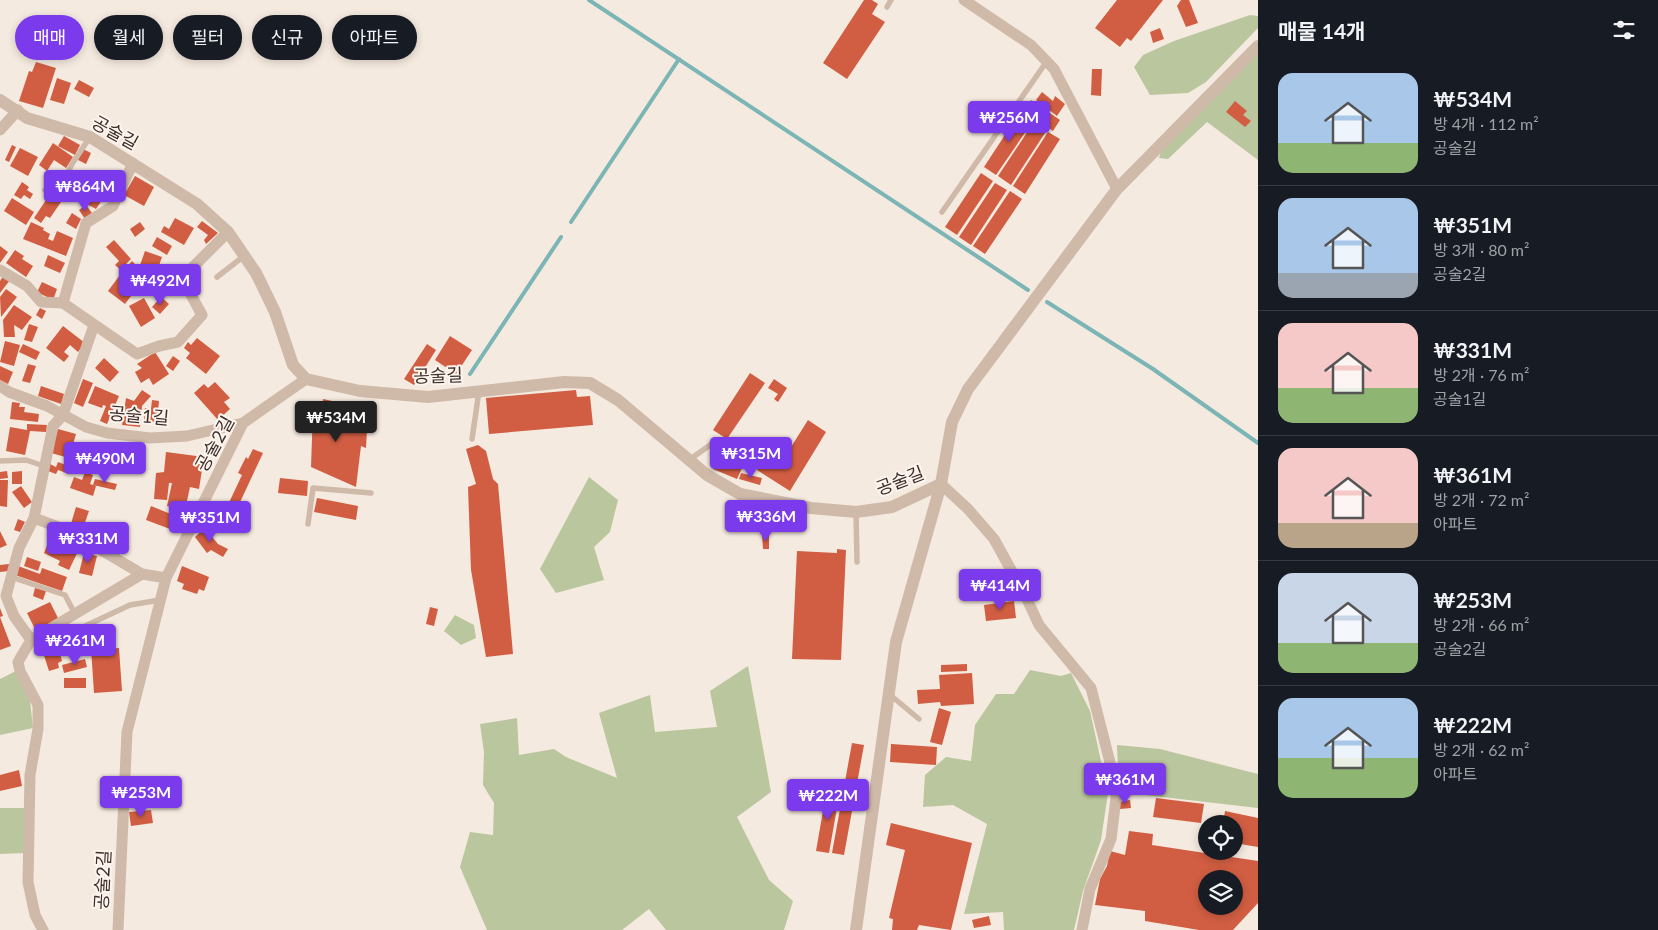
<!DOCTYPE html>
<html lang="ko">
<meta charset="utf-8">
<style>
body{margin:0;font-family:Lato,"Noto Sans KR",sans-serif;background:#242831;color:#f1f3f6;height:100vh;display:flex;flex-direction:column;font-size:19px;white-space:nowrap}
*{box-sizing:border-box;margin:0}
p{font-size:16px;color:#9ea1a6}
.icon{flex:none;width:28px;height:28px;fill:none;stroke:currentColor;stroke-width:2;stroke-linecap:round;stroke-linejoin:round}
.map{position:relative;flex:1;overflow:hidden}
.details{display:flex;flex-direction:column;background:#171b24;width:400px}
.details>*{flex:none}
.hud{position:absolute;left:15px;top:15px;width:475px;height:45px;display:flex;gap:10px}
.fabs{position:absolute;left:1198px;top:815px;display:grid;gap:10px}
.fabs a{display:grid;place-items:center;width:45px;height:45px;border-radius:50%;background:#171b24;box-shadow:0 2px 8px #0003;font-size:25px}
.price{position:absolute;translate:-50% -42px;padding:0 11px;border-radius:5px;background:#7c3aed;color:#fff;font-size:16px;line-height:32px;filter:drop-shadow(0 1px 2px #0008)}
.price::after{content:'';position:absolute;left:50%;top:30px;width:15px;height:11px;margin-left:-8px;background:inherit;clip-path:polygon(0 0,100% 0,50% 100%)}
.price.current{background:#222;color:#fff}
ul{padding:0;list-style:none}
li{display:flex;align-items:center;gap:15px;height:125px;padding:0 20px}
li+li{border-top:1px solid #363941}
li span{display:grid;place-items:center;flex:none;width:140px;height:100px;border-radius:15px;color:#555}
li>.icon{margin-inline-start:auto}
span .icon{width:60px;height:60px;fill:#fffc;stroke-width:1}
li b{font-size:21px}
h2{display:flex;justify-content:space-between;align-items:center;height:60px;padding:0 20px;font-size:21px}
.tag{padding:0 18px;border-radius:22px;background:#171b24;box-shadow:0 2px 8px #0003;font-size:18px;line-height:45px}
.tag.current{background:#7c3aed;color:#fff}
main{display:flex;flex:1;min-height:0}
.map>svg:first-child{display:block}
.green{fill:#bac69d}
.lines{fill:none;stroke-linecap:round;stroke-linejoin:round}
.stream{stroke:#7bb5b5;stroke-width:4}
.building{fill:#d15e42;fill-rule:evenodd}
.service{stroke:#cfb9a9;stroke-width:5.5}
.minor{stroke:#cfb9a9;stroke-width:11}
.tertiary{stroke:#cfb9a9;stroke-width:12}
.labels{text-anchor:middle;stroke-width:4;stroke-linejoin:round;paint-order:stroke}
.street-label{font-size:18px;fill:#3c2f2a;stroke:#fcf4ed}
</style>
<main>
<div class="map">
<svg width="1258" height="930" viewBox="0 0 1258 930">
<rect width="100%" height="100%" fill="#f5eadf"/>
<path class="green" d="M 1250,15 L 1258,16 L 1258,28 L 1206,82 L 1188,93 L 1150,95 L 1134,67 L 1143,55 L 1174,41 Z
M 1258,54 L 1258,160 L 1207,122 L 1168,159 L 1159,158 L 1164,142 Z
M 589,477 L 618,500 L 610,532 L 594,547 L 604,580 L 556,593 L 540,569 Z
M 455,615 L 474,625 L 476,638 L 461,645 L 444,631 Z
M 748,666 L 771,792 L 737,817 L 769,880 L 793,901 L 784,930 L 666,930 L 649,909 L 622,930 L 487,930 L 460,867 L 470,832 L 493,835 L 494,803 L 483,785 L 484,752 L 480,724 L 517,718 L 519,755 L 554,749 L 566,757 L 617,778 L 599,713 L 650,695 L 655,732 L 717,727 L 710,691 Z
M 1030,670 L 1061,676 L 1071,673 L 1090,711 L 1108,793 L 1101,840 L 1083,891 L 1074,930 L 1004,930 L 1003,912 L 964,914 L 987,824 L 953,805 L 923,807 L 925,775 L 946,757 L 971,761 L 975,725 L 996,694 L 1014,694 Z
M 16,671 L 30,701 L 33,728 L 0,735 L 0,679 Z
M 1117,745 L 1160,749 L 1258,774 L 1258,808 L 1119,792 Z
M 0,808 L 24,808 L 25,853 L 0,854 Z"/>
<g class="lines">
<path class="stream" d="M 589,0 L 1028,290
M 571,222 L 679,59
M 1047,302 L 1153,369 L 1258,443
M 470,374 L 561,237"/>
</g>
<path class="building" d="M 864,0 L 872,0 L 878,4 L 872,14 L 885,22 L 847,79 L 823,63 Z
M 1117,0 L 1163,0 L 1131,41 L 1127,38 L 1120,47 L 1095,28 Z
M 1181,0 L 1189,0 L 1198,23 L 1186,27 L 1177,6 Z
M 1160,28 L 1164,39 L 1153,43 L 1150,32 Z
M 36,62 L 56,68 L 43,108 L 19,101 L 29,71 L 32,72 Z
M 1092,69 L 1102,69 L 1101,96 L 1091,95 Z
M 57,78 L 71,83 L 64,104 L 50,100 Z
M 79,80 L 94,88 L 89,97 L 74,89 Z
M 1042,92 L 1053,101 L 1055,96 L 1065,104 L 1057,116 L 1036,100 Z
M 1031,100 L 1060,120 L 1053,131 L 1024,111 Z
M 1235,101 L 1247,111 L 1243,115 L 1251,121 L 1245,127 L 1226,112 Z
M 1020,112 L 1033,121 L 996,175 L 984,167 Z
M 1034,122 L 1047,130 L 1011,185 L 998,176 Z
M 1048,132 L 1060,139 L 1025,194 L 1013,186 Z
M 64,136 L 80,145 L 75,155 L 58,146 Z
M 53,143 L 73,157 L 66,168 L 54,160 L 47,171 L 39,165 Z
M 12,145 L 16,147 L 9,162 L 5,160 Z
M 20,148 L 38,157 L 28,176 L 10,166 Z
M 83,149 L 91,153 L 86,164 L 78,160 Z
M 981,173 L 993,181 L 957,235 L 945,227 Z
M 135,176 L 154,187 L 144,206 L 124,195 Z
M 22,182 L 29,187 L 27,190 L 33,194 L 30,199 L 24,195 L 21,199 L 14,195 Z
M 995,183 L 1007,190 L 971,245 L 959,237 Z
M 94,184 L 107,192 L 96,209 L 83,202 Z
M 1010,191 L 1022,199 L 985,254 L 973,246 Z
M 50,194 L 61,202 L 50,218 L 46,216 L 41,223 L 34,218 Z
M 12,198 L 34,212 L 26,225 L 4,211 Z
M 86,205 L 92,213 L 85,219 L 79,210 Z
M 72,213 L 81,219 L 76,229 L 66,223 Z
M 175,218 L 194,228 L 184,245 L 161,232 L 164,226 L 169,229 Z
M 202,221 L 218,233 L 206,244 L 204,240 L 208,235 L 197,227 Z
M 31,222 L 44,228 L 43,230 L 50,234 L 48,239 L 53,241 L 57,231 L 73,238 L 66,256 L 23,239 Z
M 140,222 L 145,229 L 135,237 L 130,229 Z
M 157,237 L 172,246 L 167,255 L 152,246 Z
M 114,240 L 131,259 L 125,265 L 126,268 L 132,261 L 139,268 L 145,251 L 162,257 L 155,277 L 143,272 L 149,279 L 141,289 L 115,265 L 119,261 L 106,247 Z
M 0,246 L 8,252 L 0,263 Z
M 15,250 L 24,256 L 22,259 L 33,266 L 26,277 L 6,263 Z
M 48,255 L 65,263 L 60,273 L 44,266 Z
M 4,275 L 10,280 L 0,293 L 0,281 Z
M 120,275 L 137,288 L 125,304 L 108,291 Z
M 42,282 L 57,289 L 53,300 L 37,292 Z
M 6,289 L 17,297 L 1,317 L 0,297 Z
M 161,297 L 169,304 L 160,314 L 152,307 Z
M 144,298 L 155,318 L 141,327 L 129,306 Z
M 14,305 L 32,317 L 22,330 L 14,325 L 15,337 L 4,337 L 3,320 Z
M 40,308 L 46,311 L 42,319 L 36,315 Z
M 29,324 L 38,327 L 32,342 L 24,340 Z
M 63,326 L 85,343 L 78,352 L 70,345 L 64,352 L 69,356 L 64,362 L 46,348 Z
M 450,336 L 472,350 L 456,374 L 435,360 Z
M 197,338 L 220,356 L 206,374 L 186,358 L 190,353 L 184,348 L 188,342 L 191,345 Z
M 5,341 L 20,345 L 14,366 L 0,362 Z
M 23,344 L 40,352 L 36,360 L 19,352 Z
M 427,344 L 436,350 L 414,385 L 404,379 Z
M 155,352 L 169,374 L 153,385 L 149,378 L 141,383 L 135,372 L 142,368 L 137,364 Z
M 173,356 L 180,361 L 173,371 L 166,366 Z
M 104,358 L 119,372 L 110,382 L 95,368 Z
M 28,364 L 36,366 L 30,383 L 22,381 Z
M 0,366 L 13,372 L 8,384 L 0,380 Z
M 750,373 L 765,383 L 727,439 L 713,430 Z
M 83,379 L 93,383 L 83,407 L 74,403 Z
M 774,379 L 787,388 L 778,402 L 774,399 L 778,394 L 768,388 Z
M 215,382 L 230,398 L 224,402 L 230,409 L 218,420 L 194,393 L 204,384 L 208,388 Z
M 41,386 L 64,394 L 61,404 L 38,396 Z
M 95,386 L 119,396 L 107,424 L 100,421 L 106,406 L 103,405 L 102,408 L 88,403 Z
M 142,390 L 151,396 L 142,406 L 140,427 L 122,425 L 126,398 L 134,401 Z
M 576,390 L 577,397 L 590,396 L 593,425 L 489,434 L 486,398 Z
M 323,399 L 346,404 L 346,427 L 367,430 L 366,448 L 361,446 L 356,487 L 311,467 L 313,409 L 322,411 Z
M 152,400 L 159,401 L 157,422 L 144,421 L 145,408 L 151,409 Z
M 12,402 L 20,403 L 19,407 L 25,407 L 24,412 L 39,414 L 38,422 L 10,419 Z
M 808,420 L 826,432 L 790,491 L 757,470 L 767,455 L 781,463 Z
M 27,424 L 47,425 L 46,432 L 30,431 L 25,455 L 6,451 L 10,427 L 27,430 Z
M 58,429 L 76,434 L 69,458 L 51,453 Z
M 478,445 L 486,451 L 493,479 L 498,484 L 513,654 L 486,657 L 471,570 L 468,487 L 476,484 L 466,449 Z
M 253,449 L 263,453 L 235,513 L 226,509 L 242,475 L 238,473 L 246,457 L 248,459 Z
M 166,452 L 204,457 L 199,489 L 190,487 L 185,510 L 167,506 L 172,483 L 169,483 L 167,500 L 154,499 L 156,473 L 164,472 Z
M 719,455 L 743,466 L 737,479 L 713,469 Z
M 58,462 L 71,467 L 69,474 L 58,470 L 56,474 L 48,471 L 50,464 L 56,467 Z
M 7,471 L 8,478 L 0,479 L 0,472 Z
M 22,471 L 22,484 L 12,484 L 12,472 Z
M 85,472 L 93,475 L 90,484 L 96,486 L 93,496 L 70,488 L 74,477 L 82,480 Z
M 741,473 L 762,478 L 760,485 L 739,479 Z
M 280,478 L 308,481 L 307,496 L 278,493 Z
M 95,479 L 117,484 L 115,490 L 93,485 Z
M 0,480 L 8,480 L 7,507 L 0,506 Z
M 21,486 L 32,502 L 24,508 L 12,492 Z
M 317,498 L 358,506 L 356,520 L 314,512 Z
M 151,506 L 183,519 L 178,532 L 146,520 Z
M 76,507 L 89,511 L 82,531 L 70,527 Z
M 18,519 L 25,522 L 20,532 L 14,530 Z
M 205,528 L 218,544 L 228,549 L 223,557 L 211,550 L 207,553 L 195,537 Z
M 0,531 L 7,545 L 0,548 Z
M 762,535 L 769,535 L 769,549 L 763,549 Z
M 68,536 L 82,543 L 69,570 L 58,565 L 60,561 L 44,553 L 48,543 L 53,545 L 57,537 L 65,541 Z
M 837,549 L 846,550 L 841,660 L 792,659 L 797,551 L 837,553 Z
M 84,553 L 97,556 L 92,576 L 79,573 Z
M 27,557 L 41,562 L 38,571 L 24,566 Z
M 9,564 L 9,571 L 0,572 L 0,565 Z
M 18,566 L 40,574 L 42,568 L 67,577 L 62,591 L 15,575 Z
M 182,566 L 209,577 L 204,591 L 199,589 L 197,594 L 182,589 L 184,584 L 177,581 Z
M 991,579 L 994,597 L 983,599 L 980,581 Z
M 35,588 L 46,591 L 43,600 L 33,596 Z
M 1014,601 L 1016,618 L 986,621 L 984,605 Z
M 50,602 L 59,620 L 36,631 L 27,613 Z
M 430,607 L 438,609 L 434,626 L 426,624 Z
M 0,608 L 3,616 L 0,617 L 11,646 L 0,650 Z
M 104,632 L 105,649 L 119,648 L 122,691 L 94,693 L 90,633 Z
M 60,637 L 63,647 L 59,650 L 62,661 L 58,663 L 59,668 L 49,671 L 40,643 Z
M 85,659 L 87,667 L 64,673 L 62,665 Z
M 967,664 L 967,671 L 941,672 L 941,665 Z
M 972,673 L 974,704 L 941,706 L 940,702 L 918,704 L 917,690 L 940,689 L 939,675 Z
M 64,678 L 86,678 L 86,688 L 64,688 Z
M 939,708 L 951,712 L 942,745 L 930,742 Z
M 852,743 L 864,745 L 844,855 L 832,853 Z
M 891,744 L 937,747 L 936,765 L 890,762 Z
M 19,770 L 22,786 L 0,791 L 0,775 Z
M 827,788 L 840,791 L 829,853 L 816,851 Z
M 1156,798 L 1204,804 L 1201,823 L 1153,817 Z
M 1130,800 L 1131,808 L 1120,809 L 1119,802 Z
M 151,810 L 153,823 L 131,826 L 129,812 Z
M 1225,811 L 1258,818 L 1258,847 L 1234,843 L 1234,824 L 1223,824 Z
M 891,823 L 972,843 L 951,930 L 919,925 L 917,930 L 892,930 L 893,919 L 889,918 L 905,850 L 886,845 Z
M 1129,831 L 1153,834 L 1152,845 L 1258,861 L 1258,903 L 1233,930 L 1199,930 L 1145,921 L 1145,911 L 1095,905 L 1100,879 L 1107,866 L 1110,851 L 1125,855 ZM 1206,879 L 1234,879 L 1234,906 L 1206,906 Z
M 989,916 L 991,925 L 974,928 L 972,920 Z"/>
<g class="lines">
<path class="service" d="M 887,7 L 891,0
M 45,190 L 62,184 L 72,164 L 90,137
M 942,212 L 1047,61
M 217,277 L 244,256
M 472,439 L 479,391
M 689,460 L 713,443 L 750,457
M 0,461 L 26,460 L 44,466
M 856,512 L 857,562
M 308,524 L 313,488 L 371,493
M 11,577 L 65,595 L 75,614
M 83,627 L 130,605 L 160,600
M 889,694 L 919,719"/>
<path class="minor" d="M 964,0 L 1031,45 L 1054,69 L 1117,189
M 0,130 L 18,110
M 0,270 L 27,286 L 41,302 L 63,303 L 86,223 L 113,206 L 133,163
M 63,303 L 137,354 L 159,346 L 178,342 L 202,315 L 184,282 L 189,271 L 228,232
M 0,386 L 9,392 L 47,406 L 86,427 L 107,433 L 150,438 L 187,436 L 243,423
M 941,484 L 968,509 L 994,539 L 1026,597 L 1039,625 L 1091,688 L 1117,790 L 1111,839 L 1090,889 L 1082,930
M 34,518 L 69,531 L 142,574 L 166,578
M 31,640 L 14,616 L 6,596 L 19,548 L 34,518 L 53,426 L 63,415 L 94,325
M 43,930 L 35,915 L 28,882 L 30,775 L 38,729 L 38,705 L 20,671 L 18,662 L 31,640 L 142,574
M 118,930 L 127,732 L 166,578 L 243,423 L 306,379"/>
<path class="tertiary" d="M 0,100 L 27,118 L 90,137 L 197,204 L 228,232 L 256,273 L 275,312 L 293,365 L 306,379 L 360,391 L 428,397 L 564,382 L 590,383 L 618,400 L 707,475 L 740,494 L 811,508 L 856,512 L 892,507 L 941,484
M 856,930 L 896,642 L 941,484 L 952,422 L 968,389 L 1117,189 L 1258,46"/>
</g>
<g class="labels">
<g class="street-label">
<text transform="translate(115 133) rotate(29)" y="6">공술길</text>
<text transform="translate(438 376) rotate(-2)" y="6">공술길</text>
<text transform="translate(139 416) rotate(5)" y="6">공술1길</text>
<text transform="translate(215 444) rotate(-61)" y="6">공술2길</text>
<text transform="translate(900 481) rotate(-21)" y="6">공술길</text>
<text transform="translate(103 880) rotate(-87)" y="6">공술2길</text>
</g>
</g>
</svg>
<div class="fabs">
<a><svg class="icon" aria-label="locate" viewBox="0 0 24 24"><circle cx="12" cy="12" r="6"/><path d="M12 2v4M12 18v4M2 12h4M18 12h4"/></svg></a>
<a><svg class="icon" aria-label="layers" viewBox="0 0 24 24"><path d="M12 4l9 5-9 5-9-5zM3 14l9 5 9-5"/></svg></a>
</div>
<b class="price" style="left:1009px;top:143px">₩256M</b>
<b class="price" style="left:85px;top:212px">₩864M</b>
<b class="price" style="left:160px;top:306px">₩492M</b>
<b class="price current" style="left:336px;top:443px">₩534M</b>
<b class="price" style="left:751px;top:479px">₩315M</b>
<b class="price" style="left:105px;top:484px">₩490M</b>
<b class="price" style="left:766px;top:542px">₩336M</b>
<b class="price" style="left:210px;top:543px">₩351M</b>
<b class="price" style="left:88px;top:564px">₩331M</b>
<b class="price" style="left:1000px;top:611px">₩414M</b>
<b class="price" style="left:75px;top:666px">₩261M</b>
<b class="price" style="left:1125px;top:805px">₩361M</b>
<b class="price" style="left:141px;top:818px">₩253M</b>
<b class="price" style="left:828px;top:821px">₩222M</b>
<div class="hud">
<a class="tag current">매매</a>
<a class="tag">월세</a>
<a class="tag">필터</a>
<a class="tag">신규</a>
<a class="tag">아파트</a>
</div>
</div>
<section class="details">
<h2>매물 14개<svg class="icon" aria-label="filters" viewBox="0 0 24 24"><path d="M4 7h16M4 17h16"/><circle cx="9" cy="7" r="2"/><circle cx="15" cy="17" r="2"/></svg></h2>
<ul>
<li><span style="background:linear-gradient(#a9c7e8 70%,#8fb573 0)"><svg class="icon" aria-label="home" viewBox="0 0 24 24"><path d="M3 11l9-7 9 7M6 9v11h12V9"/></svg></span><div><b>₩534M</b><p>방 4개 · 112 m²</p><p>공술길</p></div></li>
<li><span style="background:linear-gradient(#a9c7e8 75%,#9aa5b1 0)"><svg class="icon" aria-label="home" viewBox="0 0 24 24"><path d="M3 11l9-7 9 7M6 9v11h12V9"/></svg></span><div><b>₩351M</b><p>방 3개 · 80 m²</p><p>공술2길</p></div></li>
<li><span style="background:linear-gradient(#f6c9c9 65%,#8fb573 0)"><svg class="icon" aria-label="home" viewBox="0 0 24 24"><path d="M3 11l9-7 9 7M6 9v11h12V9"/></svg></span><div><b>₩331M</b><p>방 2개 · 76 m²</p><p>공술1길</p></div></li>
<li><span style="background:linear-gradient(#f6c9c9 75%,#b9a48a 0)"><svg class="icon" aria-label="home" viewBox="0 0 24 24"><path d="M3 11l9-7 9 7M6 9v11h12V9"/></svg></span><div><b>₩361M</b><p>방 2개 · 72 m²</p><p>아파트</p></div></li>
<li><span style="background:linear-gradient(#c9d6e8 70%,#8fb573 0)"><svg class="icon" aria-label="home" viewBox="0 0 24 24"><path d="M3 11l9-7 9 7M6 9v11h12V9"/></svg></span><div><b>₩253M</b><p>방 2개 · 66 m²</p><p>공술2길</p></div></li>
<li><span style="background:linear-gradient(#a9c7e8 60%,#8fb573 0)"><svg class="icon" aria-label="home" viewBox="0 0 24 24"><path d="M3 11l9-7 9 7M6 9v11h12V9"/></svg></span><div><b>₩222M</b><p>방 2개 · 62 m²</p><p>아파트</p></div></li>
</ul>
</section>
</main>
